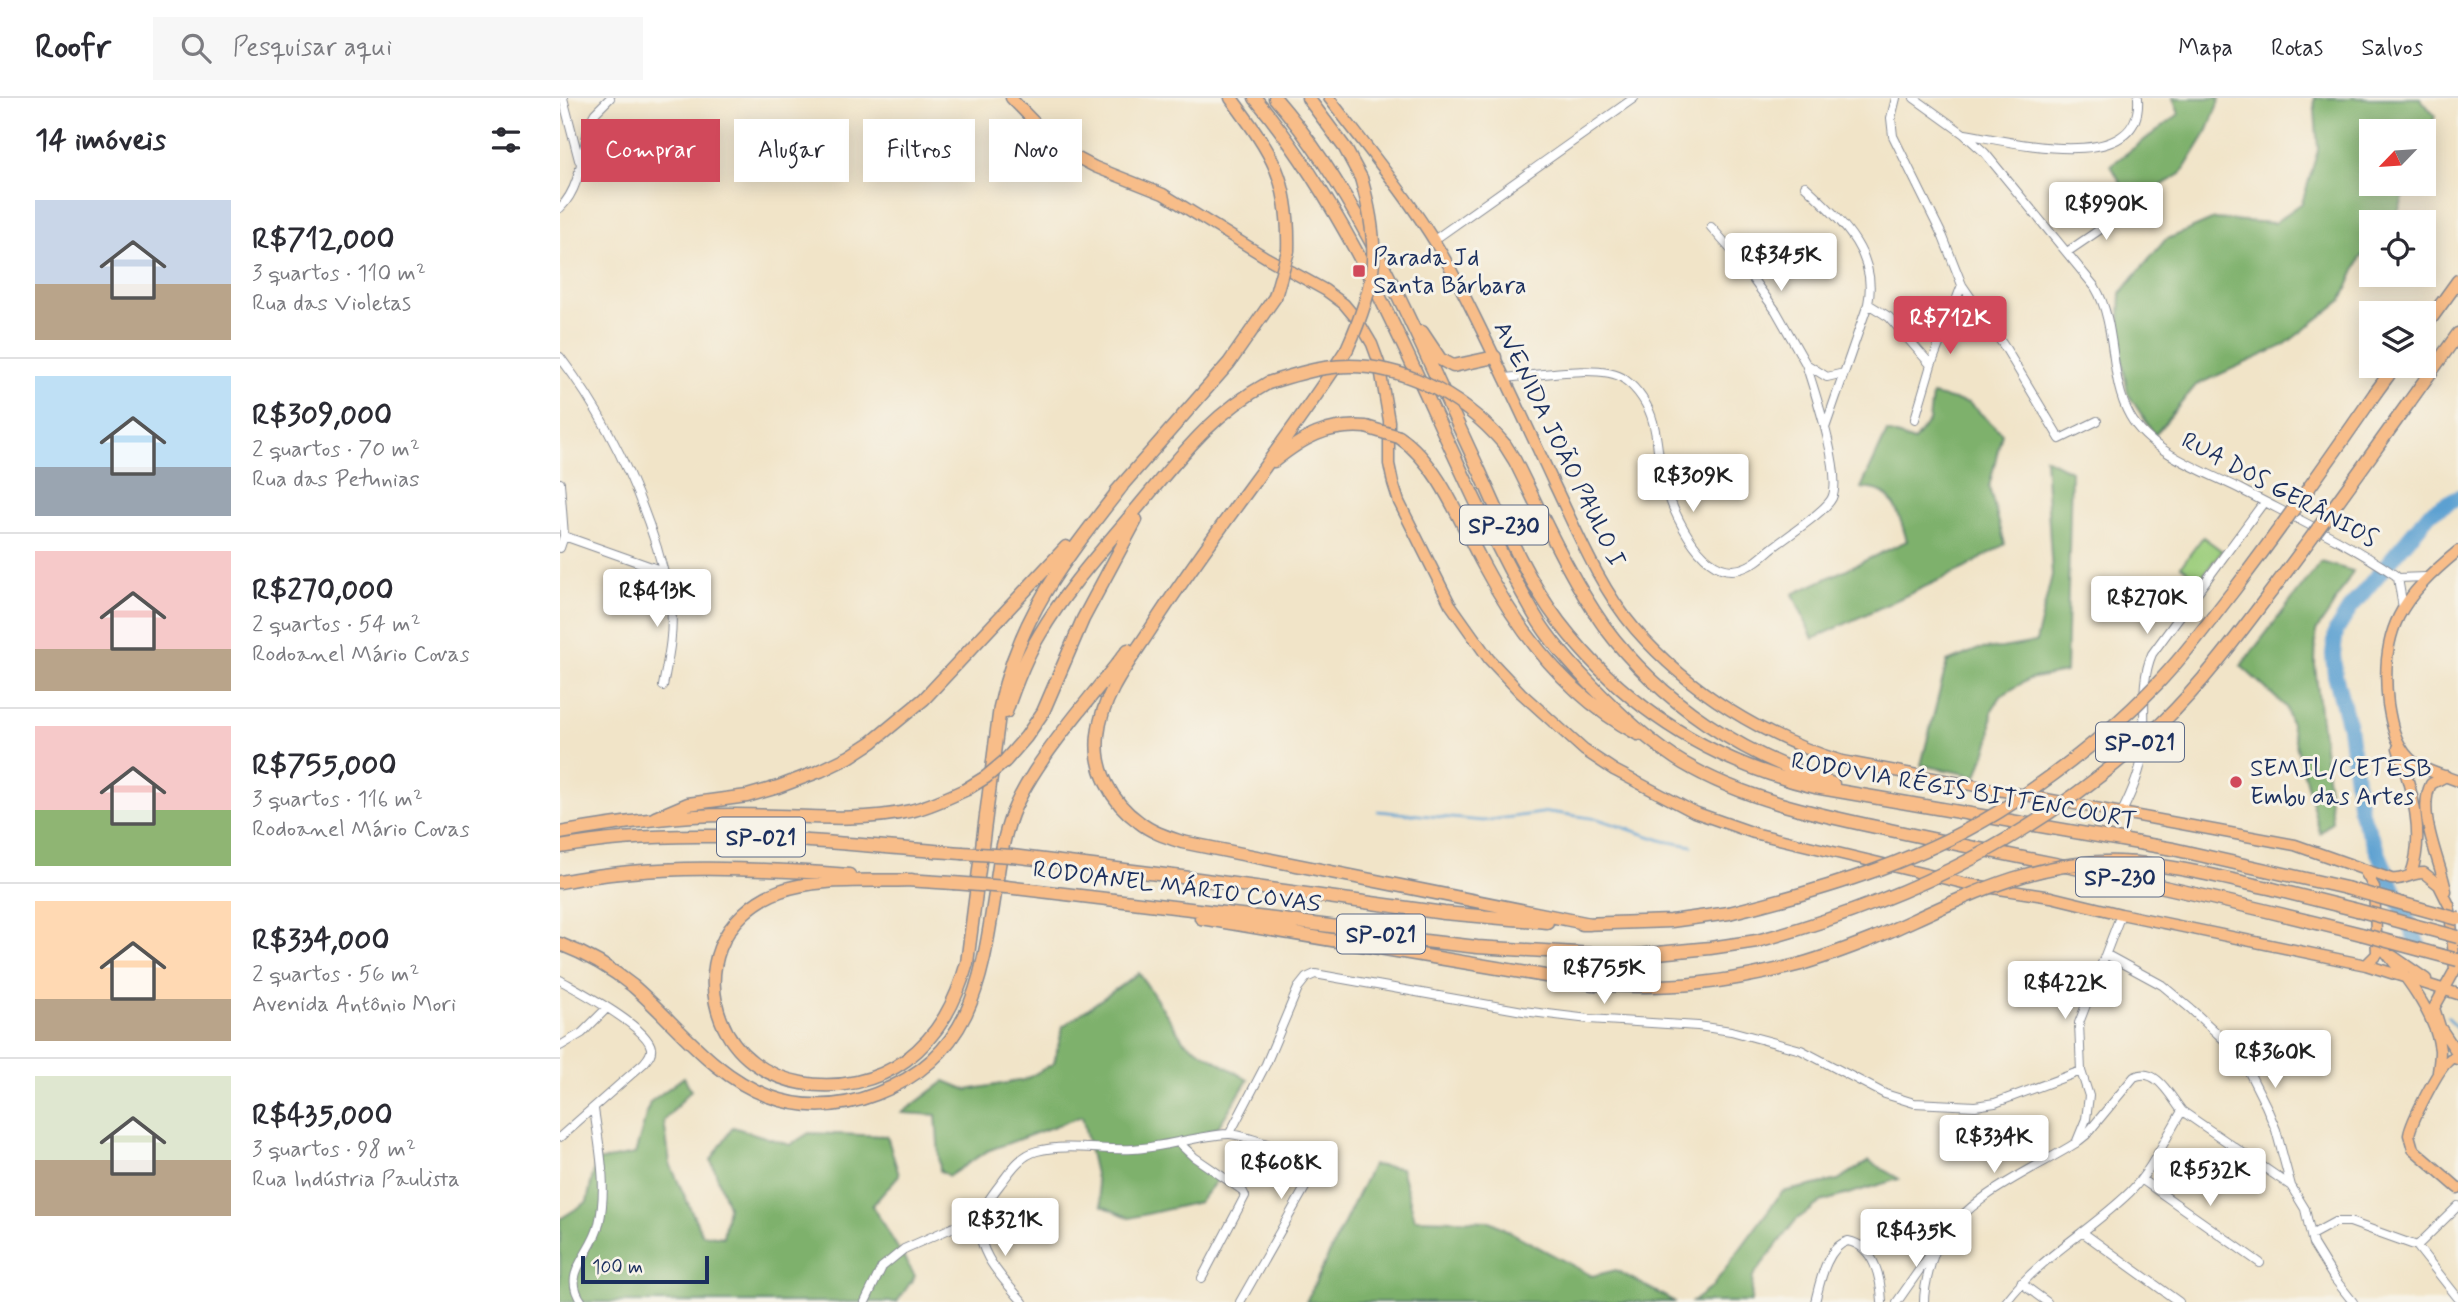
<!DOCTYPE html>
<html lang="pt">
<meta charset="utf-8">
<style>
body{margin:0;font-family:Mynerve,sans-serif;background:#f7f7f7;color:#2b2b33;height:100vh;display:flex;flex-direction:column;font-size:26px;white-space:nowrap}
*{box-sizing:border-box;margin:0}
p{font-size:23px;color:#7c7c81}
.icon{flex:none;width:38px;height:38px;fill:none;stroke:currentColor;stroke-width:2;stroke-linecap:round;stroke-linejoin:round}
.map{position:relative;flex:1;overflow:hidden}
.details{display:flex;flex-direction:column;background:#fff;width:560px}
.details>*{flex:none}
.hud{position:absolute;left:21px;top:21px;width:665px;height:63px;display:flex;gap:14px}
.needle{width:46px;rotate:245deg}
.tools{position:absolute;left:1799px;top:21px;display:grid;gap:14px}
.tools a{display:grid;place-items:center;width:77px;height:77px;border-radius:0px;background:#fff;box-shadow:0 4px 18px #0003;font-size:35px}
.scale{position:absolute;left:21px;bottom:18px;width:128px;box-sizing:border-box;padding-left:7px;border:4px solid #1b2f5e;border-top:0;font-size:19px;line-height:24px;white-space:nowrap;color:#1b2f5e;-webkit-text-stroke:5px #f7f3e8;paint-order:stroke}
.price{position:absolute;translate:-50% -60px;padding:0 16px;border-radius:7px;background:#fff;color:#222;font-size:23px;line-height:46px;filter:drop-shadow(0 2px 4px #0008)}
.price::after{content:'';position:absolute;left:50%;top:42px;width:21px;height:16px;margin-left:-10px;background:inherit;clip-path:polygon(0 0,100% 0,50% 100%)}
.price.active{background:#d1495b;color:#fff}
ul{padding:0;list-style:none}
li{display:flex;align-items:center;gap:21px;height:175px;padding:0 35px}
li+li{border-top:2px solid #e1e1e2}
li span{display:grid;place-items:center;flex:none;width:196px;height:140px;border-radius:0px;color:#555}
li>.icon{margin-inline-start:auto}
span .icon{width:84px;height:84px;fill:#fffc;stroke-width:1}
li b{font-size:30px}
h2{display:flex;justify-content:space-between;align-items:center;height:84px;padding:0 35px;font-size:30px}
.tag{padding:0 24px;border-radius:0px;background:#fff;box-shadow:0 4px 18px #0003;font-size:24px;line-height:63px}
.tag.active{background:#d1495b;color:#fff}
header{display:flex;align-items:center;gap:42px;box-sizing:border-box;height:98px;padding:0 35px;background:#fff;border-bottom:2px solid #e1e1e2}
header strong{font-size:33px}
nav{display:flex;gap:38px;margin-inline-start:auto;font-size:24px}
.search{width:490px;height:63px;background:#f7f7f7;display:flex;align-items:center;gap:18px;box-sizing:border-box;padding:0 24px;border-radius:0px;color:#7c7c81;font-size:26px}
main{display:flex;flex:1;min-height:0}
.map>svg:first-child{display:block}
.green{fill:#9dce7d;stroke:#5c7e6e;stroke-width:2}
.forest{fill:#7eb16c;stroke:#4c7065;stroke-width:2}
.lines{fill:none;stroke-linecap:round;stroke-linejoin:round}
.stream{stroke:#5ca0d1;stroke-width:2.5}
.river{stroke:#5ca0d1;stroke-width:16}
.minor-casing{stroke:#868a93;stroke-width:10}
.major-casing{stroke:#868a93;stroke-width:13}
.highway-casing{stroke:#868a93;stroke-width:15}
.minor{stroke:#fff;stroke-width:8}
.major{stroke:#f8bd89;stroke-width:10}
.highway{stroke:#f8bd89;stroke-width:12}
.highway-bridge-casing{stroke:#868a93;stroke-width:15;stroke-linecap:butt}
.highway-bridge{stroke:#f8bd89;stroke-width:12}
.poi-dot{fill:#d1495b;stroke:#f7f3e8;stroke-width:2.5}
.labels{text-anchor:middle;stroke-width:6;stroke-linejoin:round;paint-order:stroke}
.shield{fill:#f7f3e8;stroke:#5d6a87;stroke-width:2}
.shield-label{font-size:23px;font-weight:bold;fill:#1b2f5e}
.poi-label{font-size:24px;fill:#1b2f5e;stroke:#f7f3e8;text-anchor:start}
.street-label{font-size:24px;fill:#1b2f5e;stroke:#f7f3e8}
</style>
<header>
<strong>Roofr</strong>
<div class="search"><svg class="icon" aria-label="search" viewBox="0 0 24 24"><circle cx="10" cy="10" r="6"/><path d="M15 15l6 6"/></svg>Pesquisar aqui</div>
<nav><a>Mapa</a><a>Rotas</a><a>Salvos</a></nav>
</header>
<main>
<section class="details">
<h2>14 imóveis<svg class="icon" aria-label="filters" viewBox="0 0 24 24"><path d="M4 7h16M4 17h16"/><circle cx="9" cy="7" r="2"/><circle cx="15" cy="17" r="2"/></svg></h2>
<ul>
<li><span style="background:linear-gradient(#c9d6e8 60%,#b9a48a 0)"><svg class="icon" aria-label="home" viewBox="0 0 24 24"><path d="M3 11l9-7 9 7M6 9v11h12V9"/></svg></span><div><b>R$712,000</b><p>3 quartos · 110 m²</p><p>Rua das Violetas</p></div></li>
<li><span style="background:linear-gradient(#bfe0f5 65%,#9aa5b1 0)"><svg class="icon" aria-label="home" viewBox="0 0 24 24"><path d="M3 11l9-7 9 7M6 9v11h12V9"/></svg></span><div><b>R$309,000</b><p>2 quartos · 70 m²</p><p>Rua das Petunias</p></div></li>
<li><span style="background:linear-gradient(#f6c9c9 70%,#b9a48a 0)"><svg class="icon" aria-label="home" viewBox="0 0 24 24"><path d="M3 11l9-7 9 7M6 9v11h12V9"/></svg></span><div><b>R$270,000</b><p>2 quartos · 54 m²</p><p>Rodoanel Mário Covas</p></div></li>
<li><span style="background:linear-gradient(#f6c9c9 60%,#8fb573 0)"><svg class="icon" aria-label="home" viewBox="0 0 24 24"><path d="M3 11l9-7 9 7M6 9v11h12V9"/></svg></span><div><b>R$755,000</b><p>3 quartos · 116 m²</p><p>Rodoanel Mário Covas</p></div></li>
<li><span style="background:linear-gradient(#ffd9b3 70%,#b9a48a 0)"><svg class="icon" aria-label="home" viewBox="0 0 24 24"><path d="M3 11l9-7 9 7M6 9v11h12V9"/></svg></span><div><b>R$334,000</b><p>2 quartos · 56 m²</p><p>Avenida Antônio Mori</p></div></li>
<li><span style="background:linear-gradient(#dfe7d0 60%,#b9a48a 0)"><svg class="icon" aria-label="home" viewBox="0 0 24 24"><path d="M3 11l9-7 9 7M6 9v11h12V9"/></svg></span><div><b>R$435,000</b><p>3 quartos · 98 m²</p><p>Rua Indústria Paulista</p></div></li>
</ul>
</section>
<div class="map">
<svg width="1898" height="1204" viewBox="0 0 1898 1204">
<rect width="100%" height="100%" fill="#f7f3e8"/>
<filter id="ink" filterUnits="userSpaceOnUse"><feTurbulence type="fractalNoise" baseFrequency=".0143" numOctaves="2"/><feDisplacementMap in="SourceGraphic" scale="14" xChannelSelector="R" yChannelSelector="G"/><feConvolveMatrix kernelMatrix="1 2 1 2 8 2 1 2 1" color-interpolation-filters="sRGB"/></filter>
<filter id="wash" filterUnits="userSpaceOnUse"><feTurbulence type="fractalNoise" baseFrequency=".00686" numOctaves="4" result="noise"/><feDisplacementMap in="SourceGraphic" scale="28" xChannelSelector="R" yChannelSelector="G"/><feGaussianBlur stdDeviation="1.57" result="paint"/><feColorMatrix in="noise" values="0 0 0 0 0 0 0 0 0 0 0 0 0 0 0 0 0 1.4 0 .05"/><feComposite in="paint" operator="in"/></filter>
<g filter="url(#wash)">
<rect width="100%" height="100%" fill="#f1e4c8"/>
<path class="green" d="M 1643,439 L 1662,453 L 1639,482 L 1621,468 Z"/>
<path class="forest" d="M 1613,0 L 1660,0 L 1648,32 L 1621,76 L 1571,105 L 1551,67 L 1619,16 Z
M 1754,0 L 1860,0 L 1875,18 L 1864,48 L 1864,33 L 1811,33 L 1811,86 L 1849,86 L 1835,121 L 1832,124 L 1811,124 L 1811,148 L 1800,161 L 1782,202 L 1723,248 L 1636,287 L 1595,337 L 1568,296 L 1559,244 L 1561,195 L 1605,142 L 1654,121 L 1714,125 L 1742,105 L 1758,52 Z
M 1372,297 L 1409,305 L 1442,335 L 1429,389 L 1445,446 L 1405,470 L 1253,541 L 1233,496 L 1347,443 C 1342,427 1336,399 1319,393 C 1313,391 1306,391 1301,390 L 1327,334 L 1354,343 L 1369,323 Z
M 1485,360 L 1511,373 L 1506,574 L 1469,581 L 1441,598 L 1432,612 L 1430,642 L 1417,678 L 1361,667 L 1387,564 L 1419,551 L 1442,550 L 1476,544 L 1492,477 Z
M 1761,464 L 1793,473 L 1771,511 L 1756,533 L 1755,567 L 1772,723 L 1760,735 L 1726,609 L 1681,568 Z
M 579,875 L 624,943 L 688,982 L 658,1029 L 624,1043 L 629,1059 L 659,1080 L 639,1104 L 570,1120 L 542,1108 L 522,1018 L 427,1053 L 389,1078 L 380,1073 L 376,1017 L 342,1015 L 385,983 L 407,992 L 464,982 L 494,965 L 503,928 Z
M 124,979 L 131,992 L 104,1023 L 110,1066 L 142,1136 L 163,1139 L 168,1108 L 151,1062 L 173,1029 L 230,1047 L 249,1035 L 327,1038 L 339,1077 L 312,1108 L 355,1178 L 337,1204 L 0,1204 L 0,1121 L 27,1104 L 36,1063 L 75,1056 L 90,1004 Z
M 1309,1063 L 1339,1081 L 1261,1104 L 1236,1122 L 1193,1178 L 1191,1204 L 1132,1204 L 1152,1189 L 1222,1094 L 1278,1082 Z
M 812,1067 L 841,1070 L 855,1121 L 930,1123 L 1032,1178 L 1056,1172 L 1115,1204 L 746,1204 Z"/>
<g class="lines">
<path class="stream" d="M 818,713 L 923,723 L 989,714 L 1038,721 L 1104,743 L 1132,748
M 1888,919 L 1898,932"/>
<path class="river" d="M 1858,847 L 1800,713 L 1789,629 L 1775,577 L 1773,556 L 1776,533 L 1791,509 L 1870,415 L 1898,399"/>
</g>
</g>
<g filter="url(#ink)">
<g class="lines">
<g class="minor-casing">
<path id="minor" d="M 3,0 L 19,62
M 1336,0 L 1331,20 L 1333,38 L 1383,139 L 1402,187 L 1446,251 L 1500,341 L 1537,323
M 1354,0 L 1404,36 L 1425,55 L 1535,189 C 1558,227 1548,279 1570,318 C 1591,355 1644,373 1680,391 C 1731,418 1787,444 1835,477 L 1838,480 L 1843,510
M 1405,36 C 1449,43 1583,79 1578,0
M 1245,88 C 1278,120 1319,154 1308,206
M 0,110 C 22,89 22,52 30,24 L 35,15 L 50,0
M 1151,129 L 1173,154 L 1216,213 L 1246,266 L 1267,279 L 1284,275
M 874,142 L 1074,0
M 1507,154 L 1570,111
M 0,259 C 45,318 75,380 97,450 C 102,469 109,488 111,508 C 114,535 108,561 103,588
M 944,280 C 972,278 1044,265 1064,281 C 1078,291 1089,308 1093,324 C 1098,341 1098,360 1102,377 C 1110,407 1139,481 1180,471 C 1192,468 1202,459 1211,451 C 1226,439 1265,414 1272,400 C 1283,377 1254,292 1246,266
M 1355,321 L 1371,267 L 1402,187
M 1265,330 L 1308,206 L 1329,219 L 1371,267
M 0,385 L 4,438 L 103,473
M 0,450 L 4,438
M 1838,480 L 1866,479
M 1562,714 C 1571,696 1581,674 1583,653 C 1587,621 1579,586 1592,556 L 1704,404
M 1547,857 L 1602,887 L 1632,912 L 1674,951 L 1685,966 L 1706,1008 L 1716,1032 L 1731,1088 L 1745,1111 L 1753,1146 L 1774,1180 L 1793,1204
M 0,882 C 19,893 88,929 91,950 C 92,956 88,960 84,965 L 0,1039
M 0,948 L 22,935 L 46,911
M 1622,1013 L 1731,1088
M 670,1035 L 706,966 L 738,890 L 746,880 L 755,876 L 963,913 L 1029,921 L 1138,928 L 1171,933 L 1241,952 L 1325,996 L 1354,1005 L 1415,1008 L 1435,1005 L 1521,973
M 1517,1043 L 1526,1021 L 1529,998 L 1521,973 L 1519,925 L 1561,816
M 619,1045 L 634,1059 L 682,1092 L 685,1098 L 642,1180
M 1581,1081 L 1700,1165
M 1522,1134 L 1619,1204
M 1751,1137 L 1775,1124 L 1790,1124 L 1857,1148 L 1898,1108
M 1857,1148 L 1898,1200
M 1303,1149 L 1327,1118
M 1461,1185 L 1487,1204
M 22,1204 C 0,1174 33,1156 39,1126 C 48,1088 39,1048 34,1011
M 305,1204 L 322,1169 L 344,1151 L 421,1117
M 463,1204 C 443,1181 411,1150 422,1116 C 425,1105 435,1093 442,1084 C 451,1072 461,1057 477,1053 C 508,1045 542,1053 573,1051 C 605,1049 636,1038 668,1036 C 678,1035 741,1056 748,1064 C 752,1068 751,1073 751,1079 L 680,1204
M 1255,1204 C 1260,1185 1266,1149 1288,1143 C 1315,1148 1321,1182 1322,1204
M 1337,1204 L 1374,1151
M 1364,1204 C 1364,1188 1372,1155 1381,1142 C 1412,1096 1471,1073 1516,1045 L 1526,1037 L 1574,979 C 1596,968 1610,998 1622,1013 C 1606,1039 1592,1072 1570,1094 C 1529,1134 1481,1158 1446,1204"/>
</g>
<g class="major-casing">
<path id="major" d="M 451,0 L 484,34 L 514,58 L 535,69 L 603,96 L 707,160 L 765,192 L 784,206 L 799,224 L 812,246 L 819,265 L 829,323 L 829,366 L 833,385 L 839,404 L 890,506 L 929,561 L 961,595 L 1024,652 L 1054,672 L 1134,714 L 1194,735 L 1407,786 L 1491,799 L 1561,816 L 1806,867 L 1898,896
M 769,0 C 815,60 865,119 899,187 C 933,253 964,321 995,388 C 1018,436 1040,490 1075,531 C 1130,594 1203,639 1282,663 L 1735,747 L 1831,781 C 1844,783 1852,774 1864,775 L 1879,787 L 1889,807
M 1898,453 C 1842,499 1819,531 1828,606 C 1831,625 1835,645 1849,660 C 1860,672 1883,677 1898,683
M 1838,650 C 1851,691 1866,734 1851,776
M 1886,678 L 1871,686 C 1856,715 1881,764 1886,793
M 1804,772 L 1814,789 L 1817,856 L 1806,867
M 1890,812 L 1895,872 L 1874,910 L 1880,929 L 1898,956
M 1816,842 C 1839,870 1876,914 1880,952 C 1880,959 1879,967 1878,974
M 1833,858 L 1866,881
M 1898,961 C 1893,960 1892,959 1888,963 C 1878,971 1851,1024 1849,1037 L 1853,1051 L 1898,1090"/>
</g>
<g class="highway-casing">
<path id="highway" d="M 671,0 C 712,56 730,80 728,153
M 695,0 C 821,152 877,347 974,516 C 1000,561 1078,638 1123,665 C 1185,702 1260,717 1330,732 C 1386,744 1443,756 1500,767 C 1601,787 1701,811 1801,836
M 715,0 C 806,105 861,250 920,374 C 943,425 965,479 999,524 C 1064,609 1151,664 1255,689 L 1613,751 L 1786,790
M 748,0 L 785,50 L 801,80
M 1864,230 L 1898,183
M 862,234 L 880,261 L 893,268 L 935,259
M 787,251 C 726,346 653,434 592,529 C 571,562 542,596 538,637 C 534,671 551,704 579,724 C 591,734 607,739 622,744 L 1030,826
M 1816,294 L 1835,268
M 1850,303 L 1898,236
M 839,339 C 879,366 901,426 924,468 C 960,536 1010,600 1078,636
M 945,347 L 955,363 C 983,419 1008,477 1044,528 C 1101,605 1182,657 1273,686
M 714,363 C 744,339 767,326 806,329
M 556,394 L 669,265 L 715,199
M 446,614 C 455,587 465,560 480,536 C 507,490 544,450 578,409 C 620,359 650,317 708,285
M 445,663 L 466,639 L 483,614 L 523,521 L 576,422
M 95,720 L 128,706 L 187,698 L 218,689 L 260,673 L 289,659 L 312,644 L 364,601 L 506,449
M 0,735 C 56,725 112,717 169,717 C 229,716 291,726 350,713 C 369,709 387,700 405,692
M 0,749 C 133,725 268,746 402,755
M 452,758 L 638,781 L 884,815 L 987,824
M 346,782 L 393,785
M 352,782 C 311,784 258,779 220,793 C 194,802 170,824 160,850 C 151,873 152,899 161,922 C 189,994 288,1005 346,962 C 379,937 396,904 407,865 L 440,609 C 459,517 506,460 562,388
M 0,784 C 94,765 194,770 289,777
M 446,789 L 706,820 L 794,831 L 848,841 L 917,849 L 1066,858 L 1150,850 L 1197,843
M 1713,791 L 1797,812
M 641,820 L 1033,886 C 1112,892 1166,885 1241,866
M 1022,826 L 1111,823 L 1169,815
M 0,846 C 26,856 51,870 73,888 C 117,926 152,977 208,998 C 245,1012 280,1010 316,996 C 414,958 422,879 436,789 C 439,764 443,740 452,716 C 473,663 532,599 568,552"/>
</g>
<use href="#minor" class="minor"/>
<use href="#major" class="major"/>
<use href="#highway" class="highway"/>
<g class="highway-bridge-casing">
<path id="highway-bridge" d="M 715,199 L 728,153
M 787,251 C 817,185 821,150 801,80
M 708,285 C 727,279 746,273 765,270 C 833,259 902,296 945,347
M 806,329 L 839,339
M 405,692 L 426,679 L 445,663
M 402,755 L 452,758
M 393,785 L 446,789
M 1786,790 L 1898,821
M 1797,812 L 1898,839
M 1169,815 C 1268,791 1368,761 1454,704 C 1505,670 1555,630 1597,586 C 1625,557 1649,524 1674,492 C 1723,427 1770,361 1816,294
M 1801,836 L 1898,862
M 1197,843 C 1353,801 1483,736 1602,625 C 1641,587 1674,543 1707,499 C 1756,435 1803,368 1850,303
M 1241,866 C 1265,859 1289,850 1312,841 C 1392,806 1469,761 1560,764 C 1611,766 1662,780 1713,791"/>
</g>
<use href="#highway-bridge" class="highway-bridge"/>
</g>
</g>
<g class="poi-dot">
<rect x="792" y="166" width="14" height="14" rx="3.5"/>
<circle cx="1676" cy="684" r="7"/>
</g>
<g class="labels">
<g class="shield">
<rect x="900" y="407.5" width="88" height="39" rx="5"/>
<rect x="1536" y="624.5" width="88" height="39" rx="5"/>
<rect x="157" y="719.5" width="88" height="39" rx="5"/>
<rect x="1516" y="759.5" width="88" height="39" rx="5"/>
<rect x="777" y="816.5" width="88" height="39" rx="5"/>
</g>
<g class="shield-label">
<text x="944" y="435">SP-230</text>
<text x="1580" y="652">SP-021</text>
<text x="201" y="747">SP-021</text>
<text x="1560" y="787">SP-230</text>
<text x="821" y="844">SP-021</text>
</g>
<g class="poi-label">
<text x="813" y="167">Parada Jd<tspan x="813" dy="28">Santa Bárbara</tspan></text>
<text x="1690" y="678">SEMIL/CETESB<tspan x="1690" dy="28">Embu das Artes</tspan></text>
</g>
<g class="street-label">
<text transform="translate(1000 346) rotate(64)" y="8">AVENIDA JOÃO PAULO I</text>
<text transform="translate(1720 391) rotate(28)" y="8">RUA DOS GERÂNIOS</text>
<text transform="translate(1404 692) rotate(10)" y="8">RODOVIA RÉGIS BITTENCOURT</text>
<text transform="translate(617 788) rotate(7)" y="8">RODOANEL MÁRIO COVAS</text>
</g>
</g>
</svg>
<div class="tools">
<a><svg class="needle" viewBox="-14 -14 28 28"><path d="M0-13l5 13h-10z" fill="#e53935"/><path d="M0 13l5-13h-10z" fill="#7c7c81"/></svg></a>
<a><svg class="icon" aria-label="locate" viewBox="0 0 24 24"><circle cx="12" cy="12" r="6"/><path d="M12 2v4M12 18v4M2 12h4M18 12h4"/></svg></a>
<a><svg class="icon" aria-label="layers" viewBox="0 0 24 24"><path d="M12 4l9 5-9 5-9-5zM3 14l9 5 9-5"/></svg></a>
</div>
<div class="scale">100 m</div>
<b class="price" style="left:1546px;top:144px">R$990K</b>
<b class="price" style="left:1221px;top:195px">R$345K</b>
<b class="price active" style="left:1390px;top:258px">R$712K</b>
<b class="price" style="left:1133px;top:416px">R$309K</b>
<b class="price" style="left:97px;top:531px">R$413K</b>
<b class="price" style="left:1587px;top:538px">R$270K</b>
<b class="price" style="left:1044px;top:908px">R$755K</b>
<b class="price" style="left:1505px;top:923px">R$422K</b>
<b class="price" style="left:1715px;top:992px">R$360K</b>
<b class="price" style="left:1434px;top:1077px">R$334K</b>
<b class="price" style="left:721px;top:1103px">R$608K</b>
<b class="price" style="left:1650px;top:1110px">R$532K</b>
<b class="price" style="left:445px;top:1160px">R$321K</b>
<b class="price" style="left:1356px;top:1171px">R$435K</b>
<div class="hud">
<a class="tag active">Comprar</a>
<a class="tag">Alugar</a>
<a class="tag">Filtros</a>
<a class="tag">Novo</a>
</div>
</div>
</main>
